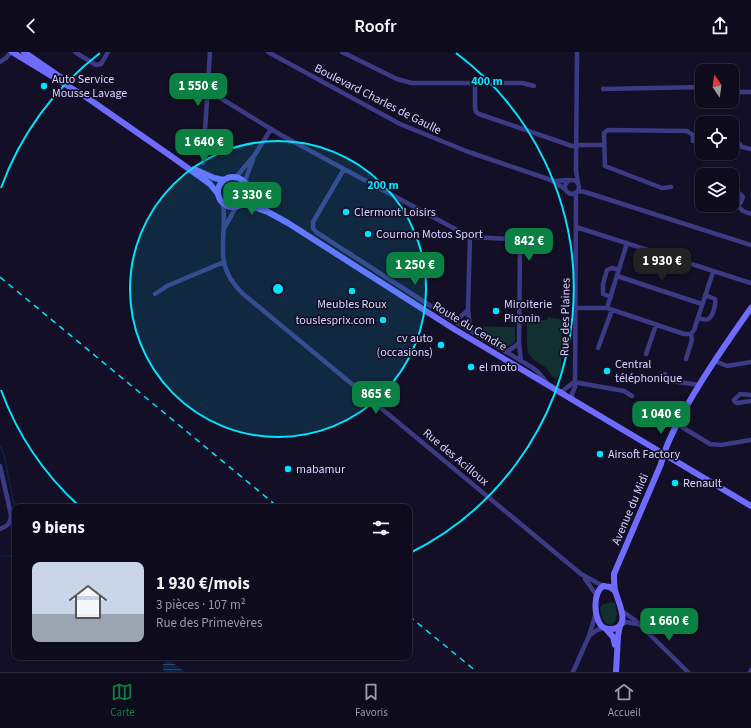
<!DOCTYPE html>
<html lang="fr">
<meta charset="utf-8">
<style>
body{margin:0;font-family:"Source Sans 3",sans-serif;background:#171425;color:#f1f3f6;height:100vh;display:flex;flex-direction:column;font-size:15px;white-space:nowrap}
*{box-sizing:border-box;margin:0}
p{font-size:13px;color:#9b9ba3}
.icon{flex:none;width:22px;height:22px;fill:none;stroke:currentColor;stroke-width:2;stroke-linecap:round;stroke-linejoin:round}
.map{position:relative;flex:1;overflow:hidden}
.sheet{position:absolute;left:12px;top:452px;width:400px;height:156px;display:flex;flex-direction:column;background:#0e0b1c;border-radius:8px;box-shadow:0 1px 3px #0004,0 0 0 1px #2e2b3b}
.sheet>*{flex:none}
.needle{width:26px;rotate:347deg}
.fabs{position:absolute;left:695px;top:12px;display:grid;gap:8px}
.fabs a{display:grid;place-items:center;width:44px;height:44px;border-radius:8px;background:#0e0b1c;box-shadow:0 1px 3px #0004,0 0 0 1px #2e2b3b;font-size:20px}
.price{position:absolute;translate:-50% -34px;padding:0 9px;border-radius:8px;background:#0b8043;color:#fff;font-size:13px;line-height:26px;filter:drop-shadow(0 1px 2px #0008)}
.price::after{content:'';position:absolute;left:50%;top:24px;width:12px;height:9px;margin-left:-6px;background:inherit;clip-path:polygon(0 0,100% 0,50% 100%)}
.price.active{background:#222;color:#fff}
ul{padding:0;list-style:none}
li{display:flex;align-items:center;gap:12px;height:100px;padding:0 20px}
li span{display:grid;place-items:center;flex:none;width:112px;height:80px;border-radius:8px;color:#555}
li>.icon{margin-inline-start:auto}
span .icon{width:48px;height:48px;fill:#fffc;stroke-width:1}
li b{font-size:17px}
h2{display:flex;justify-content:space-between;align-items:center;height:48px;padding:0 20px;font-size:17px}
header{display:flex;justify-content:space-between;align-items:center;height:52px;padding:0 20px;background:#0e0b1c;font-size:18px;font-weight:600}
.dock{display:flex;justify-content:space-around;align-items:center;height:56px;border-top:1px solid #2e2b3b;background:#0e0b1c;font-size:11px;color:#9b9ba3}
.dock a{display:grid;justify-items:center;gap:2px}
.dock .active{color:#0b8043}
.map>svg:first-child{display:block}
.green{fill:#12302f}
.water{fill:url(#water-rules)}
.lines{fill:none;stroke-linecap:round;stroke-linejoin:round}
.stream{stroke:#0c2248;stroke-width:1.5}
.street{stroke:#3d3a85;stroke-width:4.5}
.secondary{stroke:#6f6bff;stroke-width:6}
.rail{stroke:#00e5ff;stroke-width:1.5;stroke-dasharray:6 5;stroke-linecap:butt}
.ring{fill:none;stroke:#00e5ff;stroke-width:2}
.poi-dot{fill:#00e5ff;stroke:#130f26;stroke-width:1.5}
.labels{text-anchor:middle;stroke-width:3.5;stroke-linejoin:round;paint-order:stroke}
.poi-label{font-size:12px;fill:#d9d4ff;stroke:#130f26;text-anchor:start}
.street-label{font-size:12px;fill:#d9d4ff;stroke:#130f26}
.centre{fill:#00e5ff;stroke:#130f26;stroke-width:2}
.ring-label{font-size:12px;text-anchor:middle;font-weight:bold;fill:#00e5ff;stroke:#130f26;stroke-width:3.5;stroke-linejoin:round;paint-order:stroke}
</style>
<header><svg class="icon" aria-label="back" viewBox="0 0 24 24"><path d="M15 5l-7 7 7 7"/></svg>Roofr<svg class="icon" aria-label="share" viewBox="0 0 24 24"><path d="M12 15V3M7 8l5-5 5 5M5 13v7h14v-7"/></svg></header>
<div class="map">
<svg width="751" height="620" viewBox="0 0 751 620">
<defs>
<pattern id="water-rules" width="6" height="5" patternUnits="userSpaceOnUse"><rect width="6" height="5" fill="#0c2248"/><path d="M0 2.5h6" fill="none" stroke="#2f4163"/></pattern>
</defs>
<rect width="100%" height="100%" fill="#130f26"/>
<path class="green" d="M 548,265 L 560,267 L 562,269 L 561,317 L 560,323 L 557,326 L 555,327 L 545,315 L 534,308 L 528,301 L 527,292 L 527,268 L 547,268 Z
M 473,274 L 515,275 L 515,289 C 512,294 507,295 502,294 L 476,279 Z
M 610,550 L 615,551 L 617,562 L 615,570 L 610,573 C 602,571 602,563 600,556 L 602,553 Z"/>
<path class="water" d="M 167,608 L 169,608 L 185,620 L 164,620 L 162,614 Z"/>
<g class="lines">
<path class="stream" d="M 0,394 L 4,403 L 15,457
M 0,504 L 15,504"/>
<path class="street" d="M 75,0 L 96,13 L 101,12 L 108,0
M 268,0 L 400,72 L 466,99 L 551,128 L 565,137
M 342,0 L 397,27 L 412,31 L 522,31 L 534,34
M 577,0 L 576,118 L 578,132
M 0,10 L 6,6 L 11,0
M 475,31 L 475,55 L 476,60 L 479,62 L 572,94 L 580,93 L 604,93
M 603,37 L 702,35
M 732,40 L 751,40
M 207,42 L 217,44 L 281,83 L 470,185 L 468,257 L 470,278
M 737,83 L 736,88 L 742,95 L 751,97
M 203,111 L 210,0
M 344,117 L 313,170 L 313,176 L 316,180 L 443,262 L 533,316 L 538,320 L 547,331
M 235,126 L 254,104 L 271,77
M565 135a7 7 0 1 1 14 0a7 7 0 1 1-14 0Z
M 553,129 L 569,128
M 247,135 L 246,126 L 253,108
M 671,135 L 662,136 L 605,114 L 604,81 L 608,78 L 687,79 L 693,83 L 693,89
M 578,139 L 585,140 L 751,193
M 732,141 L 738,140 L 743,145 L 741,150 L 738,154
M 223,151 C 228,188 211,210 242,241 L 581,522 L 603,534
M 732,153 L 734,155 L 738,154 L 743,159 L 751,162
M 225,175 L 236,155
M 576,175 L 751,231
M 470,185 L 512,187 L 518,191 L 520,194 L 519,291 L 521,309
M 617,224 L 702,252
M 155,242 L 167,234 L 224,210
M 611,245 L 603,242 L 603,232 L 607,218 L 612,216 L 619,218
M 575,256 L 607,256 L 684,282 L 691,282 L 694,278 L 713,220
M 607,256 L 627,191
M 698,266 C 701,266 705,269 708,267 C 713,265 716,252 715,247 L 705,243
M 453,268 C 460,266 464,263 468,257
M 598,296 L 612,258
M 506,300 L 514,295 L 519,291
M 646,302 L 656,273
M 686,307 L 692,288 L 691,282
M 715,309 L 727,314 L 751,310
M 665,322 L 664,328 L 699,333
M 574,330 L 624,339 L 632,344
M 560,341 L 574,330
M 751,343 L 740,342 L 734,348 L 735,350 L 737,351 L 751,349
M 572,348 L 572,342 L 575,335 L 576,141
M 677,372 L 710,392 L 721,393 L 751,388
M 0,414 L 11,463 C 11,471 8,474 0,477
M 585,527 L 597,544
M 622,559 L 635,568 L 688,620
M 620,573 L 626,570 L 637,572
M 589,584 L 596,561
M 573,620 L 589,584 L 597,578 L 604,576
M 750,620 L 751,618"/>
<path class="secondary" d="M 12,0 L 86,45 L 168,102 L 210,132 L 218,142
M 24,0 L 66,29
M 194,117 L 214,126 L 224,128
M218 140a15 15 0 1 1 30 0a15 15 0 1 1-30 0Z
M 247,139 L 255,148 L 266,158
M 243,151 L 268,160 L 288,171 L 454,277 L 751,454
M 615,539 L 610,535 L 603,534 C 593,541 594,562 600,572 C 602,576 606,577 611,577 C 633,576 617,548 615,538 C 614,533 614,527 614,522 L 661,412 C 664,397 671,384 678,370 C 699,330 725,293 751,256
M 606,577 L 613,585 L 615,593
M 616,620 L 618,584 L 620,573"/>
<path class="rail" d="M 0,225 L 278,455
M 409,564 L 477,620"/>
</g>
<circle cx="278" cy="237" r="148" fill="#00e5ff" fill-opacity=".12"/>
<g class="ring">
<circle cx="278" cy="237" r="148"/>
<path d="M79 454A295 295 0 0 1 1 338M1 136A295 295 0 0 1 100 1M456 1A295 295 0 0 1 410 501"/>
</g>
<g class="poi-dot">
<circle cx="44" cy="34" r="4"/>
<circle cx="346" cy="160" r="4"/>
<circle cx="368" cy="182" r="4"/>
<circle cx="352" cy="239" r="4"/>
<circle cx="496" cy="259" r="4"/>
<circle cx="383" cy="268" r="4"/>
<circle cx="441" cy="293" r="4"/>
<circle cx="471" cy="315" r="4"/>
<circle cx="607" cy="319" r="4"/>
<circle cx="600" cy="402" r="4"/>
<circle cx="288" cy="417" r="4"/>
<circle cx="675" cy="431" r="4"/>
</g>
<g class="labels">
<g class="poi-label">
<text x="52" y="31">Auto Service<tspan x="52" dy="14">Mousse Lavage</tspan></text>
<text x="354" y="164">Clermont Loisirs</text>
<text x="376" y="186">Cournon Motos Sport</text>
<text x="352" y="256" text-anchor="middle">Meubles Roux</text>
<text x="504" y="256">Miroiterie<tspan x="504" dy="14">Pironin</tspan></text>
<text x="375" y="272" text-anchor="end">touslesprix.com</text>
<text x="433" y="290" text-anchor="end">cv auto<tspan x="433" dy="14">(occasions)</tspan></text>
<text x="615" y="316">Central<tspan x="615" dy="14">téléphonique</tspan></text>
<text x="479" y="319">el moto</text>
<text x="608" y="406">Airsoft Factory</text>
<text x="296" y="421">mabamur</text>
<text x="683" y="435">Renault</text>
</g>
<g class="street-label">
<text transform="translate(378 47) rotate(27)" y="4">Boulevard Charles de Gaulle</text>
<text transform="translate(565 265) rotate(-89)" y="4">Rue des Plaines</text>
<text transform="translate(470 274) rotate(31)" y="4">Route du Cendre</text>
<text transform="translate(456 405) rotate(40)" y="4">Rue des Acilloux</text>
<text transform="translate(630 457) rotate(-67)" y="4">Avenue du Midi</text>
</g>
</g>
<circle cx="278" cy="237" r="6" class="centre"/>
<g class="ring-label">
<text x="487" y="33">400 m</text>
<text x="383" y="137">200 m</text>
</g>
</svg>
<div class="fabs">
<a><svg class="needle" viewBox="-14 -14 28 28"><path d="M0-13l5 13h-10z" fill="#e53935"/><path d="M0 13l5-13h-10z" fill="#9b9ba3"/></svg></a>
<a><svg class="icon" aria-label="locate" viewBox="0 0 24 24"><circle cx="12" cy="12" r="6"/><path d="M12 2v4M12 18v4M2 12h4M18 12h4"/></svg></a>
<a><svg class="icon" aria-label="layers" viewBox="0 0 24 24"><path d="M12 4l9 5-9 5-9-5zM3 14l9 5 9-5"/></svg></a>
</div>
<b class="price" style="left:198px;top:55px">1 550 €</b>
<b class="price" style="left:204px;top:111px">1 640 €</b>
<b class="price" style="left:252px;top:164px">3 330 €</b>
<b class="price" style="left:529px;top:210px">842 €</b>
<b class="price active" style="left:662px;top:230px">1 930 €</b>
<b class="price" style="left:415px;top:234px">1 250 €</b>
<b class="price" style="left:376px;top:363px">865 €</b>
<b class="price" style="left:661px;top:383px">1 040 €</b>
<b class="price" style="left:669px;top:590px">1 660 €</b>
<section class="sheet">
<h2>9 biens<svg class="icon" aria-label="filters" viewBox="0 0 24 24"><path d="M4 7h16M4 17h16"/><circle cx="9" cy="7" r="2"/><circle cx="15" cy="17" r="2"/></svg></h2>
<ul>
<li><span style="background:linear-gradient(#c9d6e8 65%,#9aa5b1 0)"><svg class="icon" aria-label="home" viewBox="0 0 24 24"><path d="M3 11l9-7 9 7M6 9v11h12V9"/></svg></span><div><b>1 930 €/mois</b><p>3 pièces · 107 m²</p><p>Rue des Primevères</p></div></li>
</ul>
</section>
</div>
<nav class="dock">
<a class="active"><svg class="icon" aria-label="map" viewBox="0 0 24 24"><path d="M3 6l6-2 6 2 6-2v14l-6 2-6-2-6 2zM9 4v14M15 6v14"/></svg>Carte</a>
<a><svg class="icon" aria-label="saved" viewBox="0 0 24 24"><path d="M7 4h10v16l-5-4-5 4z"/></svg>Favoris</a>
<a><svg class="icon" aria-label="home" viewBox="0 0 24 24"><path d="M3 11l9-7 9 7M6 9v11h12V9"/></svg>Accueil</a>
</nav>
